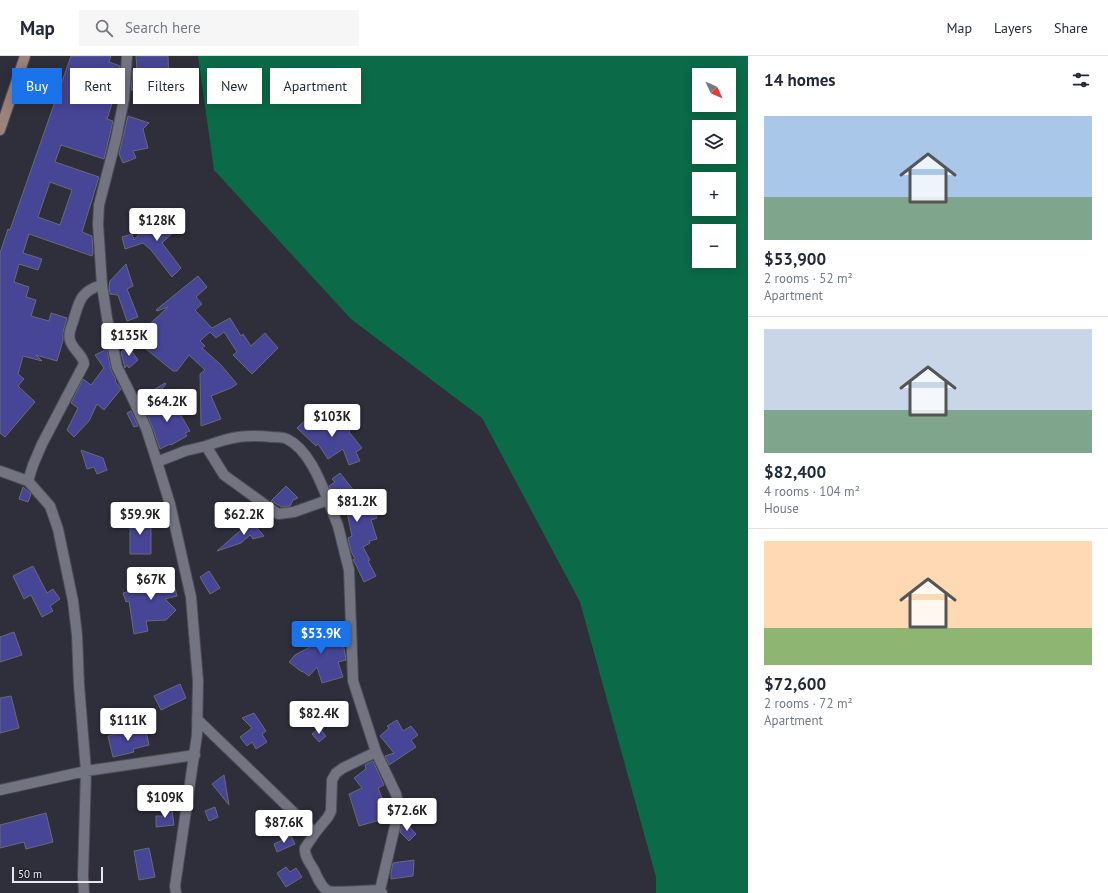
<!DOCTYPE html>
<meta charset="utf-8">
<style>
body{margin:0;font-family:"PT Sans",sans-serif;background:#f6f6f7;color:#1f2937;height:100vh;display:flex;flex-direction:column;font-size:15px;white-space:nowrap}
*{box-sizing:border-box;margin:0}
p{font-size:13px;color:#747a83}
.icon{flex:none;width:22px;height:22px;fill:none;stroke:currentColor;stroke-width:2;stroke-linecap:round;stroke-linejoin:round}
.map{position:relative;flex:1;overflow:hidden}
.side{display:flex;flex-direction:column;background:#fff;width:360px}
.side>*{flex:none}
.guide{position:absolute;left:12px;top:12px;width:380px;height:36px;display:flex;gap:8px}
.needle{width:26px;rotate:134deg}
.buttons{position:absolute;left:692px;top:12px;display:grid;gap:8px}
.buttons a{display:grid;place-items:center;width:44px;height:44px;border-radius:0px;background:#fff;box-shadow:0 2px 10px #0003;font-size:20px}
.scale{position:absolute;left:12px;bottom:10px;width:91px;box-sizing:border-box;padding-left:4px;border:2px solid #e6e7ee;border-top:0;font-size:11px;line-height:14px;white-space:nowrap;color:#e6e7ee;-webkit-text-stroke:3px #242530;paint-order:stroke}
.price{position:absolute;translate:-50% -34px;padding:0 9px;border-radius:4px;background:#fff;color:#222;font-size:13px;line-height:26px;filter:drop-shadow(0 1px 2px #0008)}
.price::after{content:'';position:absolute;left:50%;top:24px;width:12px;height:9px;margin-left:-6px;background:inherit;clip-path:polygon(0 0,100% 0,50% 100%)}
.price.current{background:#1a73e8;color:#fff}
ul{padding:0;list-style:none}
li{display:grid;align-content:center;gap:8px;height:212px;padding:0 16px}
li+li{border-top:1px solid #e0e1e3}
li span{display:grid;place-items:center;height:124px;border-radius:0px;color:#555}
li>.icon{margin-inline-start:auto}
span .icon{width:72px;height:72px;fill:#fffc;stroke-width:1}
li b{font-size:17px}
h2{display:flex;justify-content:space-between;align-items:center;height:48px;padding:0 16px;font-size:17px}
.chip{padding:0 14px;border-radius:0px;background:#fff;box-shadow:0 2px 10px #0003;font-size:14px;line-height:36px}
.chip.current{background:#1a73e8;color:#fff}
header{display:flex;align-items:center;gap:24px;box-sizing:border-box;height:56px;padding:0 20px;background:#fff;border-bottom:1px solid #e0e1e3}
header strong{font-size:19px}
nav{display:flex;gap:22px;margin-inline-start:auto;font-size:14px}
.search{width:280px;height:36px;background:#f6f6f7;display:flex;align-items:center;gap:10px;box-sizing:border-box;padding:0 14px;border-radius:0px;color:#747a83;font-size:15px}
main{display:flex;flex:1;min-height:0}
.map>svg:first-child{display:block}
.green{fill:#0b6b48;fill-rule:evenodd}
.building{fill:#474595;stroke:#686a77;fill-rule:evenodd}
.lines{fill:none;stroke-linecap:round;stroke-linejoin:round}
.street-casing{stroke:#4c4d56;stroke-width:12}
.secondary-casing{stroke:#4c4d56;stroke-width:12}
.street{stroke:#737482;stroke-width:10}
.secondary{stroke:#9b827b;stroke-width:10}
</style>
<header>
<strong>Map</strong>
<div class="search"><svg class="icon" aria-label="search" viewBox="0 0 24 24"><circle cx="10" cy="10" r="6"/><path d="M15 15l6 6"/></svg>Search here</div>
<nav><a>Map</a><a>Layers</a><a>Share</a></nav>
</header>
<main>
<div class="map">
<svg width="748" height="837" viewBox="0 0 748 837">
<rect width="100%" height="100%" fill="#2e2f3b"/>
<path class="green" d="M 198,0 L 748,0 L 748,837 L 656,837 L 656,821 L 580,546 L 482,362 L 351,263 L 214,114 ZM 699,19 L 729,19 L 729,49 L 699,49 ZM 699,71 L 729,71 L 729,101 L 699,101 ZM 699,123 L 729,123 L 729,153 L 699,153 ZM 699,175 L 729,175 L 729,205 L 699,205 Z"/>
<path class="building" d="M 71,0 L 111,0 L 109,6 L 120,10 L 118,35 L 116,35 L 107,63 L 113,65 L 104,103 L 61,89 L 55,106 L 99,121 L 82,176 L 92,180 L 93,197 L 92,200 L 29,178 L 23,197 L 42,203 L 38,214 L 19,208 L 14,226 L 29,231 L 26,241 L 36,244 L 31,260 L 49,265 L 51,257 L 67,262 L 63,276 L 63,284 L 57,305 L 36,299 L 42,305 L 23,300 L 18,318 L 24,323 L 18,330 L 35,346 L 5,381 L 0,377 L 0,197 L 8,173 L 10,174 L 17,154 ZM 50,126 L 72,134 L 60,169 L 38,161 Z
M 136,0 L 168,0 L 169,27 L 165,28 L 166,37 L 148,39 L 147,32 L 131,34 L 133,14 L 137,15 Z
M 128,60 L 149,67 L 143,73 L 148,92 L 133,95 L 136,102 L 123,107 L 119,98 Z
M 166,157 L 179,171 L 162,187 L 181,212 L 172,221 L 151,194 L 143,187 L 125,193 L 122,181 L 132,178 L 134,184 L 150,165 L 154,169 Z
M 126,208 L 133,230 L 127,233 L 138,261 L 127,265 L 118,239 L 110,238 L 109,230 L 110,225 Z
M 198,220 L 207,231 L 196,241 L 202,248 L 195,254 L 212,272 L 230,262 L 241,280 L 243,278 L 251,290 L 265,277 L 278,292 L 252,318 L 233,299 L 237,296 L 224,276 L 216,282 L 210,276 L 200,285 L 205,290 L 202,292 L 221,309 L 237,328 L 231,332 L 211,340 L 221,363 L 201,370 L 200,318 L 205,314 L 189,299 L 177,315 L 173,315 L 135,284 L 136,283 L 135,282 L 168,251 L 157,255 L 156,254 Z
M 128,290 L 138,304 L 129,312 L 127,309 L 125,312 L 121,296 Z
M 107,293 L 111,314 L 116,324 L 115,325 L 121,333 L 104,354 L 97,348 L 89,365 L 74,381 L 67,374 L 78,352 L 71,347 L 83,323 L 91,329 L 104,312 L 95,299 Z
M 165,327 L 166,328 L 145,354 L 140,342 Z
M 166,340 L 174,354 L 177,353 L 190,375 L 185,377 L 187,380 L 171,389 L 170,388 L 160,393 L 152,370 L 145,354 Z
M 131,355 L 138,370 L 134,371 L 127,357 Z
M 311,359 L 321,370 L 336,359 L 350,375 L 349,376 L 362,392 L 356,396 L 360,405 L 349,409 L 343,393 L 328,403 L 318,388 L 316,390 L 297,372 Z
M 81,394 L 103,402 L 107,414 L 97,418 L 94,411 L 87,413 Z
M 340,417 L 355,436 L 359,433 L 371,451 L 372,450 L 377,462 L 371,464 L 377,483 L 369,485 L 370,487 L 363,491 L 370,504 L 368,505 L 376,520 L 364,526 L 354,505 L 353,504 L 355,503 L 351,495 L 348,482 L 352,480 L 347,456 L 343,458 L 336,438 L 333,440 L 329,430 L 335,426 L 332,423 Z
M 286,430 L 298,442 L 293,444 L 290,450 L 282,451 L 271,445 Z
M 23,431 L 31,438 L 28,446 L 19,443 Z
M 130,461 L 151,461 L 151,498 L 130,498 Z
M 251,465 L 264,480 L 253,483 L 250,479 L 241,487 L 217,495 Z
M 33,510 L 47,537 L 53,533 L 60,543 L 50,550 L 53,555 L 42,561 L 31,539 L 24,543 L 13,520 Z
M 209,515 L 220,532 L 210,538 L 200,521 Z
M 171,516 L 177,540 L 165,543 L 176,554 L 166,564 L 146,565 L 148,575 L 134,578 L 129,545 L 126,546 L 123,537 L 131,535 L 129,527 Z
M 321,566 L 328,582 L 338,578 L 344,592 L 346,604 L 338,606 L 343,621 L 322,627 L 317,611 L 309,620 L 302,615 L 302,616 L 289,606 L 295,599 L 310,591 L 304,575 Z
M 14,576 L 22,599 L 0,606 L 0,581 Z
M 180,628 L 186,642 L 161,654 L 154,640 Z
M 11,640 L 19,672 L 0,677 L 0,642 Z
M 254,657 L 266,675 L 262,678 L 267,686 L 256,693 L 252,686 L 247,690 L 240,681 L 252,672 L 242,662 Z
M 397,664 L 403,675 L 411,670 L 418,679 L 411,684 L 416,691 L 389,709 L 385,700 L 394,697 L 380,680 L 389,672 L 387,670 Z
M 145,671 L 149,689 L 133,693 L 134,696 L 113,701 L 108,680 Z
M 319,672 L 326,680 L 319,686 L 312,678 Z
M 373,705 L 384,729 L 378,732 L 390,761 L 359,770 L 349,738 L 362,732 L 354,722 L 366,713 L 365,709 Z
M 224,719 L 229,749 L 212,728 Z
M 215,751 L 218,761 L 209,765 L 205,755 Z
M 172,754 L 174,769 L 156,771 L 156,760 L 163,760 L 163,755 Z
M 46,757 L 53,786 L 26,793 L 24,786 L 0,792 L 0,769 Z
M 405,766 L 416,778 L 409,785 L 400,776 L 402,769 Z
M 291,780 L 295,788 L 277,796 L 274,788 Z
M 149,792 L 155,821 L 139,824 L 134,795 Z
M 414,804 L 413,820 L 391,823 L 391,817 L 393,807 Z
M 286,811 L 290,816 L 296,812 L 302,821 L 286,831 L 277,817 Z"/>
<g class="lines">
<g class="street-casing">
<path id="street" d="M 127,0 L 124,43 L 116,83 L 99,149 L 98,168 L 102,229 L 107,262 L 117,311 L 132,341 L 146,372 L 157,406 L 170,448 L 191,541 L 198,625 L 197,679 L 175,830 L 176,837
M 206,390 C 231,381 246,378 272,381 C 277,381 283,381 287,383 C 308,393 320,424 328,444
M 157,406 L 185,395 L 206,390 L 224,419 L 278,458 L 294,456 L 328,444 L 338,470 L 349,514 L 353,625 L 376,696 L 396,738 L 399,753 L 380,834 L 382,837
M 0,415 L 28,425 L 50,450 L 58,473 L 73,545 L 77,579 L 79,629 L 86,715 L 83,820 L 84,837
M 28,425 L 33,409 L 42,388 L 84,308 C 84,300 72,293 70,284 C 68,278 71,271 73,266 C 79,246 80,235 102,229
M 197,663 L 315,777
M 376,696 L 343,712 L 336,717 L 332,724 L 331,755 L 328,761 L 315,777 L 305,792 C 304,800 310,807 314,814 C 317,821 321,831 328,835 C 335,837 370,834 380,834
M 0,734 L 86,715 L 195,699"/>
</g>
<g class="secondary-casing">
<path id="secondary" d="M 0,74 L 25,0"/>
</g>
<use href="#street" class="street"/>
<use href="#secondary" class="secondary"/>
</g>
</svg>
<div class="buttons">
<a><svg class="needle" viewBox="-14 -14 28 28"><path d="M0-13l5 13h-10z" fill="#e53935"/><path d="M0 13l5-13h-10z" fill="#747a83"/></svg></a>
<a><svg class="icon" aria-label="layers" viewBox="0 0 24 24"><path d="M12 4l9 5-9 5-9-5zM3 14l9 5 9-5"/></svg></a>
<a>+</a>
<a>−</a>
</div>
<div class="scale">50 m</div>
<b class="price" style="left:157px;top:186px">$128K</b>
<b class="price" style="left:129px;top:301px">$135K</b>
<b class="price" style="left:167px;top:367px">$64.2K</b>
<b class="price" style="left:332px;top:382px">$103K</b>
<b class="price" style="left:357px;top:467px">$81.2K</b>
<b class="price" style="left:140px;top:480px">$59.9K</b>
<b class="price" style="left:244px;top:480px">$62.2K</b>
<b class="price" style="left:151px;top:545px">$67K</b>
<b class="price current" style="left:321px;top:599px">$53.9K</b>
<b class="price" style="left:319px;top:679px">$82.4K</b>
<b class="price" style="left:128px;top:686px">$111K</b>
<b class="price" style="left:165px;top:763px">$109K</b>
<b class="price" style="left:407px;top:776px">$72.6K</b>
<b class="price" style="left:284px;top:788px">$87.6K</b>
<div class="guide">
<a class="chip current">Buy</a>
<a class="chip">Rent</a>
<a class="chip">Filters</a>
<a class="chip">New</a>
<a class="chip">Apartment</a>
</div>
</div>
<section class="side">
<h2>14 homes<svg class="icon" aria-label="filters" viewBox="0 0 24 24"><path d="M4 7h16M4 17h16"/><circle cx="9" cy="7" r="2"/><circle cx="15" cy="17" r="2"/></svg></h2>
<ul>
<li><span style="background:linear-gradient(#a9c7e8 65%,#7fa58c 0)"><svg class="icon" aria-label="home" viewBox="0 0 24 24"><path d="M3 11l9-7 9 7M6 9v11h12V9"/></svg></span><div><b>$53,900</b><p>2 rooms · 52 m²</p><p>Apartment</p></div></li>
<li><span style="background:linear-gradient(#c9d6e8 65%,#7fa58c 0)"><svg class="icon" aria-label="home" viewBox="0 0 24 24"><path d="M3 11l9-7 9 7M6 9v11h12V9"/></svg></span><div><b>$82,400</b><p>4 rooms · 104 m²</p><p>House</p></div></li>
<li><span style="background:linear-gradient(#ffd9b3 70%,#8fb573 0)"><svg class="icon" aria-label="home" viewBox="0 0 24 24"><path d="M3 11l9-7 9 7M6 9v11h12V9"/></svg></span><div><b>$72,600</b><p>2 rooms · 72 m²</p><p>Apartment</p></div></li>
</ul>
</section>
</main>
